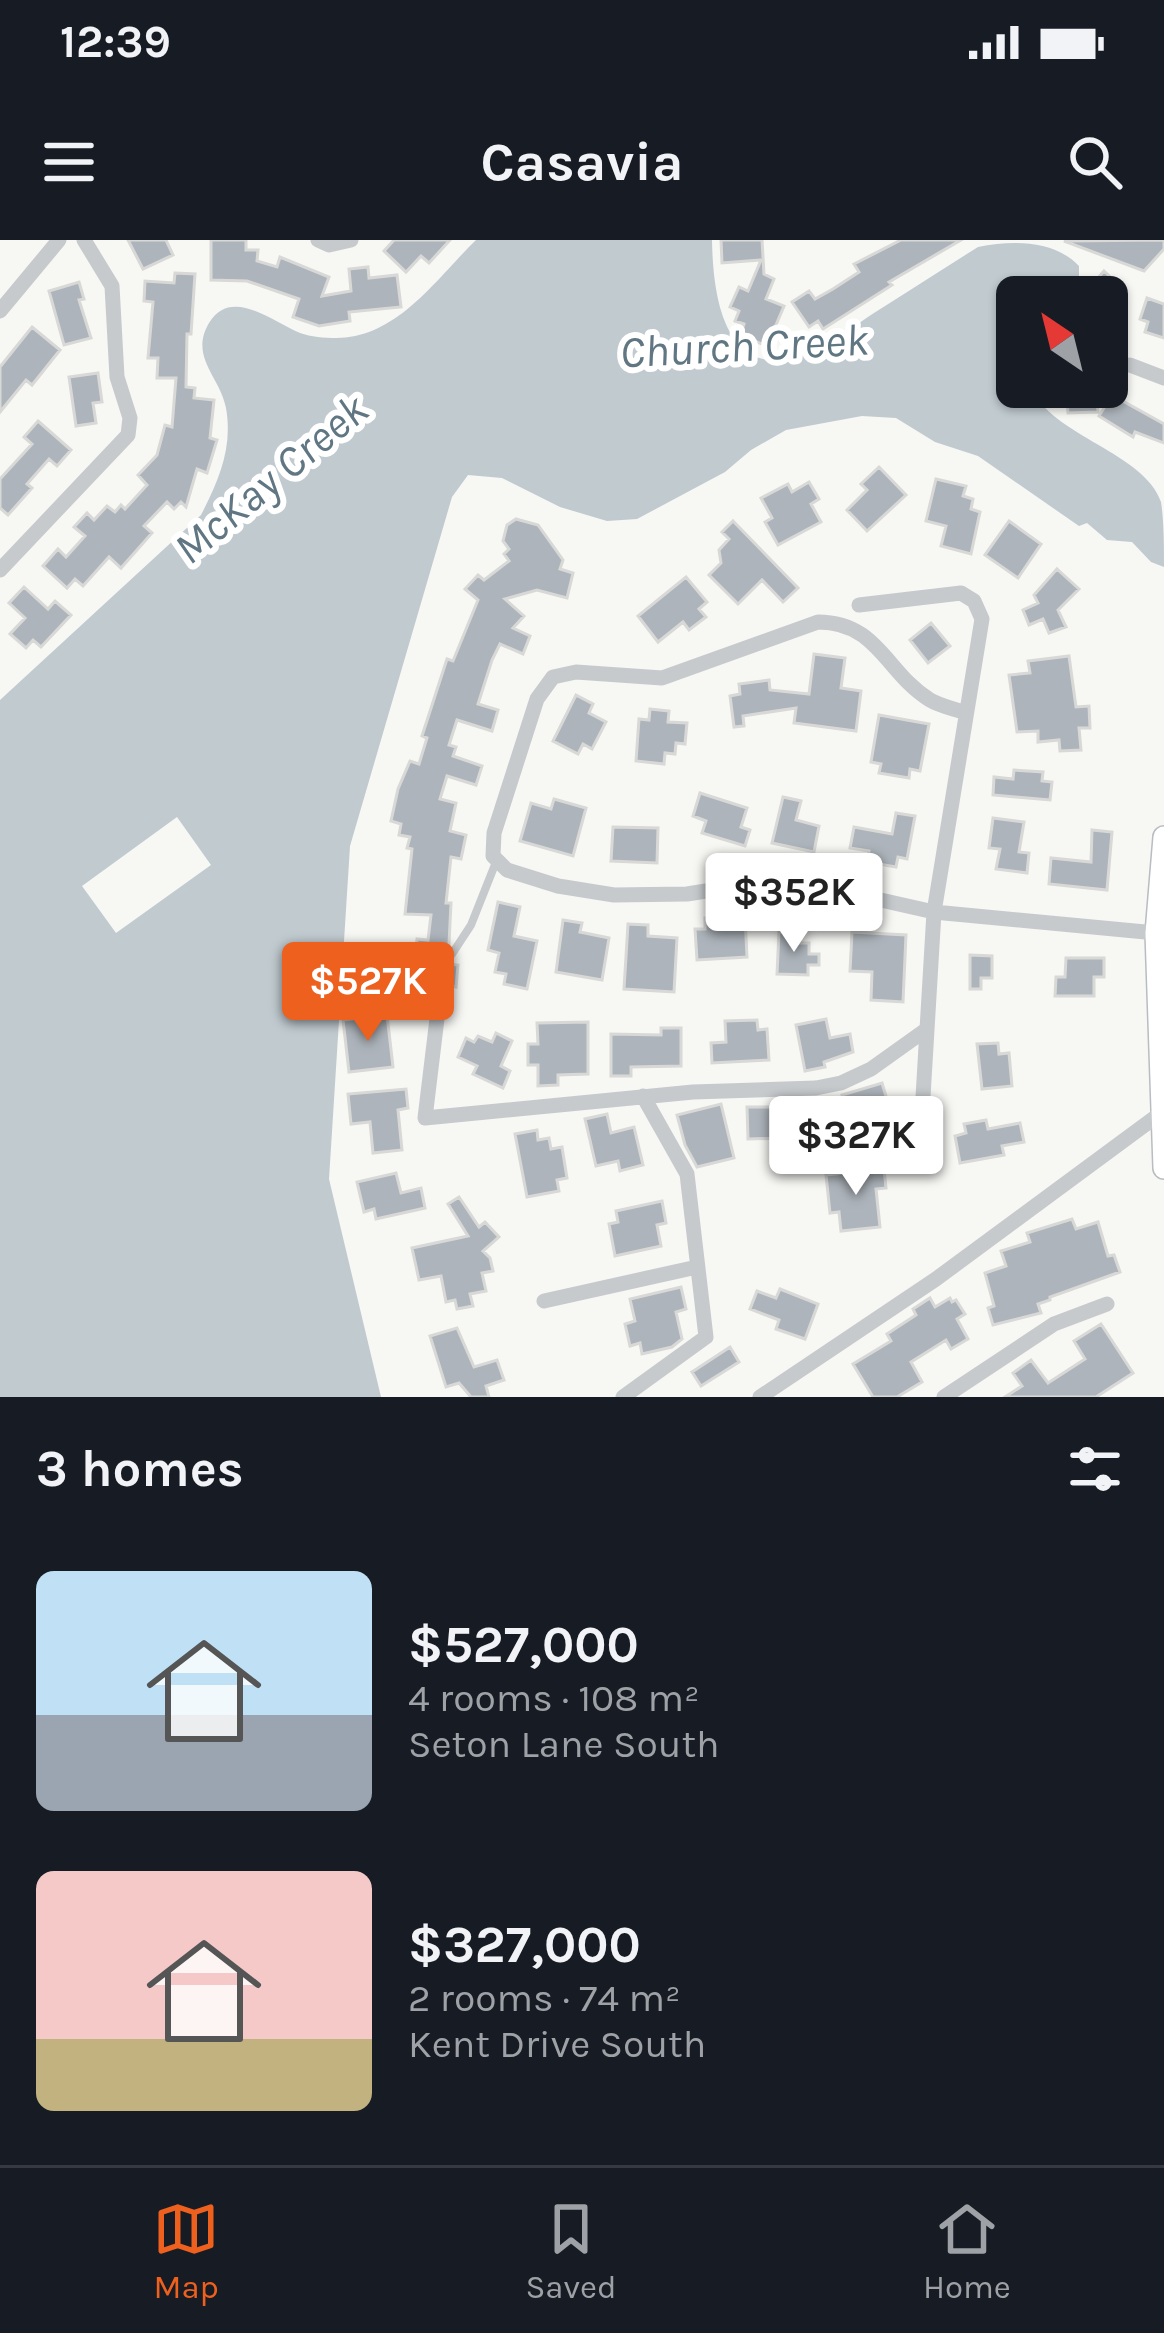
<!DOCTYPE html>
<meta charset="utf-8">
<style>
body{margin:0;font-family:Karla,sans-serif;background:#242831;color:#f1f3f6;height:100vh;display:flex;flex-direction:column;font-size:45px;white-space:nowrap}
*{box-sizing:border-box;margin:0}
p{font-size:39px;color:#9ea1a6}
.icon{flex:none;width:66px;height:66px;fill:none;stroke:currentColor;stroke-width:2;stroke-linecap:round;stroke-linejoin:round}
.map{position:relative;height:1157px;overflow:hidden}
.sheet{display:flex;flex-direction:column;background:#171b24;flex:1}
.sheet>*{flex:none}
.needle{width:78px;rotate:325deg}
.buttons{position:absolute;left:996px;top:36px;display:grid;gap:24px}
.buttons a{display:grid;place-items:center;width:132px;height:132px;border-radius:18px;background:#171b24;box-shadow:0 3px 9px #0004;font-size:60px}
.price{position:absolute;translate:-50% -102px;padding:0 27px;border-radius:12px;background:#fff;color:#222;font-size:39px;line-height:78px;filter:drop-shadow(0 3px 6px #0008)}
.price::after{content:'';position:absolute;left:50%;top:72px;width:36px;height:27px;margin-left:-18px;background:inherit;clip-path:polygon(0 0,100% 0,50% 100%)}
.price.active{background:#ed601e;color:#fff}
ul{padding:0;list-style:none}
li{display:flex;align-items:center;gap:36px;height:300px;padding:0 36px}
li span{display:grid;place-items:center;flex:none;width:336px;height:240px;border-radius:18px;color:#555}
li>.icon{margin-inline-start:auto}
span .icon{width:144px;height:144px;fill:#fffc;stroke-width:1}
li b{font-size:51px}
h2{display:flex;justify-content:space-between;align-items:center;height:144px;padding:0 36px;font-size:51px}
.status{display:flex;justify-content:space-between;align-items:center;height:84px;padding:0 60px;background:#171b24;direction:ltr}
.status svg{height:33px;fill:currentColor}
header{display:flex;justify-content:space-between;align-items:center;height:156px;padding:0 36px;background:#171b24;font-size:54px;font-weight:700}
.tab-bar{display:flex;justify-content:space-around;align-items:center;height:168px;border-top:3px solid #363941;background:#171b24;font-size:33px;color:#9ea1a6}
.tab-bar a{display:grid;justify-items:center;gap:6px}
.tab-bar .active{color:#ed601e}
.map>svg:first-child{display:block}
.water{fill:#c0cacf;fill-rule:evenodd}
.building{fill:#adb4bb;stroke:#d8d9d6;stroke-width:3}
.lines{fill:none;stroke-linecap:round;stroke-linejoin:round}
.secondary-casing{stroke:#b8bdc2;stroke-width:24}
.lane{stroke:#c6cacd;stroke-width:8}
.street{stroke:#c6cacd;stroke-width:15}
.secondary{stroke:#fff;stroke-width:21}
.labels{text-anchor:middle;stroke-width:12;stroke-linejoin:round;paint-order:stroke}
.water-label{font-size:45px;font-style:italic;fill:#607783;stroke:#fff}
</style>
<div class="status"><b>12:39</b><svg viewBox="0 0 49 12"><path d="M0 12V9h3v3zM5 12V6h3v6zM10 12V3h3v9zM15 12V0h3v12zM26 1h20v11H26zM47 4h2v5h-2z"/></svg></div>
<header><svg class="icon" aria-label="menu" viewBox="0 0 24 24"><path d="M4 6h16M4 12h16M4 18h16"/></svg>Casavia<svg class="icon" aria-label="search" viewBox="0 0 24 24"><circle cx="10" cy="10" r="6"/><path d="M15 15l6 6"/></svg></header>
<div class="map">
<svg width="1164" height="1157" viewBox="0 0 1164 1157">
<rect width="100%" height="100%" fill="#f7f7f4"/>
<path class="water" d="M 476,0 L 712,0 C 713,63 727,146 810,113 C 832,104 854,86 874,73 C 909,51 943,29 978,7 C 1014,0 1054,0 1079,26 L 1079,43 L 1071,57 L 1017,57 L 1017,147 L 1030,147 C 1052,196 1145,213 1161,262 C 1164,281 1164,306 1164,327 L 1151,322 L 1132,302 L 1107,300 L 1087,283 L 1079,286 L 978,216 L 935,202 L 896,178 L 862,176 L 786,190 L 751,210 L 725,232 L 637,279 L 607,281 L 560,267 L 502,238 L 468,235 L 452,257 L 350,606 L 329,939 L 381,1157 L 0,1157 L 0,460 L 201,275 C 219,240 233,208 226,168 C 220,136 189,117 209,83 C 231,46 273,82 300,93 C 311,97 324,98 336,98 C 397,98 436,39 476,0 ZM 177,577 L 211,625 L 116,693 L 82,646 Z"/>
<path class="building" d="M 128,0 L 166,0 L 173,15 L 143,29 Z
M 211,0 L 246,0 L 246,10 L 258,10 L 257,21 L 277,27 L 280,17 L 329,37 L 322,56 L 351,51 L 349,29 L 368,27 L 369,38 L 397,35 L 401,67 L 349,72 L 350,81 L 319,86 L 293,77 L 299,59 L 247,41 L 211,40 Z
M 394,0 L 450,0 L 429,23 L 421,16 L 406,32 L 384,11 Z
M 721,0 L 762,0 L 764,34 L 774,39 L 766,59 L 784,66 L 767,106 L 740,95 L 744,84 L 735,81 L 739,71 L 730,67 L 739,47 L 748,51 L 761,20 L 722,23 Z
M 901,0 L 961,0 L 889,42 L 892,45 L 823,89 L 818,81 L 809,87 L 792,62 L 809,51 L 815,59 L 833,49 L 859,32 L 854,24 Z
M 1164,0 L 1164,9 L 1144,31 L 1064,1 Z
M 1104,31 L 1125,51 L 1118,59 L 1125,66 L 1107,85 L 1107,57 L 1094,57 L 1104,46 L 1097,39 Z
M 175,33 L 195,34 L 191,94 L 187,94 L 186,147 L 195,148 L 194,158 L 214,160 L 210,198 L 217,200 L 207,233 L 197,229 L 186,267 L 181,262 L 174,269 L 167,262 L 144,286 L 152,293 L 121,328 L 109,317 L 83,346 L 75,339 L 67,348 L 43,326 L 58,309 L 66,317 L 85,296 L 74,287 L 87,273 L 94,280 L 107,266 L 115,272 L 121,265 L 125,269 L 147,245 L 138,235 L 157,215 L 165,185 L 172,187 L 176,138 L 157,138 L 158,118 L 148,118 L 153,62 L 144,61 L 145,41 L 174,43 Z
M 79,42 L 84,59 L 79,60 L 91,98 L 64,105 L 49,51 Z
M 1147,58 L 1164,64 L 1164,98 L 1145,92 L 1148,82 L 1140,79 Z
M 32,87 L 60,110 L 32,145 L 26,140 L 0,172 L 0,127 Z
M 98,133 L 102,162 L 93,163 L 96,183 L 76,186 L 69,137 Z
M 1066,147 L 1096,147 L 1098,172 L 1068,173 Z
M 1112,155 L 1164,184 L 1164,203 L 1135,192 L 1133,197 L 1099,176 Z
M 38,181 L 71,210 L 57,226 L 49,219 L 27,244 L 32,248 L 8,275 L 0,268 L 0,239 L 32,204 L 24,197 Z
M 879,227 L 906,255 L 867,291 L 847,270 L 867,250 L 861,244 Z
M 936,239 L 966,246 L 963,256 L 973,259 L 971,269 L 980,272 L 971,314 L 941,306 L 946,286 L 926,281 Z
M 809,242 L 819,259 L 811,264 L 821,282 L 778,305 L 765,282 L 772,278 L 761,258 L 788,244 L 792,252 Z
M 516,279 L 538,285 L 563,320 L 560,329 L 573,333 L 567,358 L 537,350 L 505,359 L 524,376 L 513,388 L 530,396 L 523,414 L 500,404 L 492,420 L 478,464 L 498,470 L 492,491 L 457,480 L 449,505 L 456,507 L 453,516 L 482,526 L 476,545 L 447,536 L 440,559 L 456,563 L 450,591 L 466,595 L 461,619 L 451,617 L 446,663 L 451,663 L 449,704 L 444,715 L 447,724 L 458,725 L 456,747 L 440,742 L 403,743 L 406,709 L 416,710 L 417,699 L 428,700 L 431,675 L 405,674 L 412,609 L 407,608 L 410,597 L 399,595 L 401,584 L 391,581 L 398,549 L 410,521 L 419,524 L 427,498 L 422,496 L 447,419 L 453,421 L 478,360 L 465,349 L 478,335 L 484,340 L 509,321 L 504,314 L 509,309 L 503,301 L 507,285 Z
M 733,281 L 798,348 L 783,362 L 762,340 L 738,364 L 709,335 L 721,323 L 719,310 L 729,299 L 722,292 Z
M 1009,281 L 1041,304 L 1018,338 L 985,315 Z
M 1057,329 L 1079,349 L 1058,370 L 1066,387 L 1049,393 L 1043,379 L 1029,385 L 1023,370 L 1038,363 L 1034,355 Z
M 686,337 L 707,362 L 699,369 L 706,377 L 689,390 L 683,382 L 658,402 L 638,376 Z
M 24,347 L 48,369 L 55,361 L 71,375 L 41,407 L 33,400 L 26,408 L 10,394 L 25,378 L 9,363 Z
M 931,383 L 950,406 L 928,423 L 910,400 Z
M 814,414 L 845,418 L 841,448 L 861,451 L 856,491 L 794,483 L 796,468 L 743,476 L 744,486 L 734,487 L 730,456 L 740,454 L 739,444 L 769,440 L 770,450 L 809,454 Z
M 1069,416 L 1076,467 L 1089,466 L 1090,488 L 1079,488 L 1081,510 L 1060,511 L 1059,500 L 1038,502 L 1038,491 L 1017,492 L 1009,435 L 1030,433 L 1028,421 Z
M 576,455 L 593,464 L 589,473 L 606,482 L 592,509 L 583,504 L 578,514 L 553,501 Z
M 650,469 L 669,471 L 668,482 L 687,483 L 685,504 L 676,503 L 675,514 L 665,513 L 664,524 L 636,521 L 639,479 L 649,480 Z
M 879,475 L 929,484 L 920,531 L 910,529 L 909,538 L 879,533 L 881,524 L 871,522 Z
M 1014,530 L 1043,532 L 1042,541 L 1052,542 L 1050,560 L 993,555 L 994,537 L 1013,539 Z
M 700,553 L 747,568 L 741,587 L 750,590 L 745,606 L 702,593 L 706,581 L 693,576 Z
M 783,557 L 801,561 L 796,580 L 819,586 L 814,612 L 772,603 Z
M 554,559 L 586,568 L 573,616 L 520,601 L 531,563 L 551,569 Z
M 896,573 L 915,576 L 907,619 L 898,617 L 896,627 L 867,622 L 869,611 L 850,608 L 854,587 L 892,594 Z
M 993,578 L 1024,582 L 1019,612 L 1029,613 L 1027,633 L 996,629 L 1000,609 L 989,608 Z
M 613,587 L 658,588 L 657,623 L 611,621 Z
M 1092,590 L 1112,592 L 1107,650 L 1049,644 L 1051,618 L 1091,622 Z
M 498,662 L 520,667 L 514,696 L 537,701 L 527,749 L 504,744 L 506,734 L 495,732 L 499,713 L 488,710 Z
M 745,676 L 747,717 L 697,720 L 695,689 L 705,689 L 705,678 Z
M 563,680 L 582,683 L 580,692 L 609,698 L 602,740 L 556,732 Z
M 628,684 L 648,685 L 648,696 L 677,698 L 674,752 L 624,749 Z
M 779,692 L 799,692 L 799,703 L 809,703 L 809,714 L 819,714 L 819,725 L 808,725 L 808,735 L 777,734 Z
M 852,692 L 906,695 L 903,762 L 871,760 L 872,732 L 850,731 Z
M 970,715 L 992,716 L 992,738 L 981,738 L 981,749 L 970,749 Z
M 1066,718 L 1104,718 L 1104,737 L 1094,737 L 1094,756 L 1055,756 L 1056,737 L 1065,737 Z
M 387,775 L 393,827 L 349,832 L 343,780 Z
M 826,779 L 830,798 L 850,794 L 853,812 L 824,822 L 825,827 L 805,831 L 796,785 Z
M 757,780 L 758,790 L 767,789 L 769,820 L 712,823 L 711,803 L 726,802 L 725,781 Z
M 588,782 L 588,834 L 558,835 L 558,845 L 538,846 L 538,825 L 528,825 L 528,804 L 538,804 L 537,783 Z
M 661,788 L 681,788 L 681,826 L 631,827 L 631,836 L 611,836 L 611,794 L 661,795 Z
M 496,793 L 512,801 L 501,826 L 510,831 L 503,848 L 473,834 L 477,826 L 458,817 L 466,798 L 474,802 L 478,796 L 492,802 Z
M 998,803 L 999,814 L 1009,813 L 1012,846 L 982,849 L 977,804 Z
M 882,843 L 895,886 L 874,892 L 871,881 L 861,884 L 858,873 L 848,876 L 842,855 Z
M 406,849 L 408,868 L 398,870 L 402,910 L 373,913 L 370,882 L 351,884 L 348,854 Z
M 721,864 L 734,918 L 697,927 L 685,905 L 677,875 Z
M 747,867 L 797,867 L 797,888 L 787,888 L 787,898 L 748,899 Z
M 607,874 L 611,893 L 634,887 L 643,925 L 620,931 L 618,921 L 596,926 L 585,879 Z
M 986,880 L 988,889 L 1020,883 L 1024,902 L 1002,906 L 1004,915 L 960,923 L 955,896 L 966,893 L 964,884 Z
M 537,890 L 538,900 L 549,898 L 551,909 L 562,907 L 567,938 L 557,940 L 559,951 L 527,957 L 515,894 Z
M 884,929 L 886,948 L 876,949 L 880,987 L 841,991 L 839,972 L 830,973 L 826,935 Z
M 396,933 L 401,953 L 421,948 L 425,968 L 376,979 L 374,969 L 364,972 L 357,942 Z
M 459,957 L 479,987 L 485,982 L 499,997 L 483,1011 L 490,1018 L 493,1031 L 482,1033 L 486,1051 L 470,1054 L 473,1066 L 457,1069 L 455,1060 L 446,1062 L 441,1036 L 419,1040 L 412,1008 L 468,996 L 448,964 Z
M 662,961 L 666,983 L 657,985 L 661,1006 L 615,1016 L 609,984 L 618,982 L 616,971 Z
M 1072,979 L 1076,989 L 1098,982 L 1108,1016 L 1114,1015 L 1120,1032 L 1050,1057 L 1050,1060 L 1038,1064 L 1041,1073 L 993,1085 L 988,1068 L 994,1066 L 985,1033 L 1006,1026 L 1001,1011 L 1030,1002 L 1027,993 Z
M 681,1047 L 686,1069 L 676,1072 L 682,1099 L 672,1107 L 642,1114 L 640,1103 L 630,1106 L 625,1084 L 635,1081 L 630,1059 Z
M 780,1049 L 818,1064 L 805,1099 L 776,1089 L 779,1080 L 750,1069 L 757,1051 L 776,1058 Z
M 930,1058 L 935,1067 L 950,1058 L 952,1062 L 956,1060 L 965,1074 L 957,1079 L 968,1099 L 951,1109 L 946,1100 L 911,1122 L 922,1142 L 897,1157 L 873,1157 L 853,1124 L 891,1101 L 887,1094 L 916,1075 L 913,1069 Z
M 1101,1084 L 1133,1133 L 1096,1157 L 1005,1157 L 1022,1146 L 1013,1133 L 1031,1120 L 1048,1143 L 1085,1119 L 1074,1101 Z
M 457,1088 L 474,1127 L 497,1120 L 504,1140 L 486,1146 L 489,1157 L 471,1157 L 459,1143 L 446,1147 L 430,1096 Z
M 730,1107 L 739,1122 L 701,1146 L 692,1132 Z"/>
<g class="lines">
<g class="secondary-casing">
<path id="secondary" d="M 1164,597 L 1156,693 L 1164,928"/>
</g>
<path class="lane" d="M 452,714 L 471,685 L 496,622"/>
<path class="street" d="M 318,0 L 329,5 L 351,0
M 0,71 L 59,0
M 1130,125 L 1164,138
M 0,330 L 128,195 L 130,178 L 117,137 L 112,46 L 84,0
M 859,365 L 961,353 L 974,361 L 982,379 L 934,672 L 919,924
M 966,473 C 955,469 940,466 930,460 C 886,433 878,382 818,382 L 662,438 L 576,432 L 553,437 L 537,459 L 494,593 L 493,616 L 507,630 L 558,646 L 614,655 L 687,654 L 757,643 L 783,644 L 832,649 L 934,672 L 1156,693
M 440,754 L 425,878 L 693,852 L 816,848 L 841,843 L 871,829 L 927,789
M 544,1061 L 697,1027
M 623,1157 L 706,1097 L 687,934 L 643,856
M 760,1157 L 936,1039 L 1161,873
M 944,1157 L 1054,1084 L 1107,1064"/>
<use href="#secondary" class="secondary"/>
</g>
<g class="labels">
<g class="water-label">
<text transform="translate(744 105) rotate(-3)" y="16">Church Creek</text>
<text transform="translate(270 238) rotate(-40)" y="16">McKay Creek</text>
</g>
</g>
</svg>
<div class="buttons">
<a><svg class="needle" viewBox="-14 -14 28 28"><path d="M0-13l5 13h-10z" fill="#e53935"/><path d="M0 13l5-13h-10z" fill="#9ea1a6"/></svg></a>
</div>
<b class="price" style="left:794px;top:715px">$352K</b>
<b class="price active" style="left:368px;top:804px">$527K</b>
<b class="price" style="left:856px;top:958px">$327K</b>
</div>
<section class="sheet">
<h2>3 homes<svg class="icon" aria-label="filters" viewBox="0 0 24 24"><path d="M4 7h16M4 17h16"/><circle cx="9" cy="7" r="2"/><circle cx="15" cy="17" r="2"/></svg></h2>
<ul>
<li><span style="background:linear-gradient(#bfe0f5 60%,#9aa5b1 0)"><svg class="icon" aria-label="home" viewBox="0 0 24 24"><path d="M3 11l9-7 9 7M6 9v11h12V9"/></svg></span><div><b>$527,000</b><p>4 rooms · 108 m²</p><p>Seton Lane South</p></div></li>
<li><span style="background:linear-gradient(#f6c9c9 70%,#c2b280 0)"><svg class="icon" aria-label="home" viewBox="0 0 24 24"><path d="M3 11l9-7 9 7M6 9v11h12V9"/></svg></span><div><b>$327,000</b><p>2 rooms · 74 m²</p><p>Kent Drive South</p></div></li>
</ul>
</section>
<nav class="tab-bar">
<a class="active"><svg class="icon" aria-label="map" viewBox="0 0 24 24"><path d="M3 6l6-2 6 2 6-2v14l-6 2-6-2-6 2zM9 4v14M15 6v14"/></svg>Map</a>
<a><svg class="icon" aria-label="saved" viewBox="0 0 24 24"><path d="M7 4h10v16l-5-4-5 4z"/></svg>Saved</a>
<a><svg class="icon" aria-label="home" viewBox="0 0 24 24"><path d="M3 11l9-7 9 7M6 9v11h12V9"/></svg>Home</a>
</nav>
